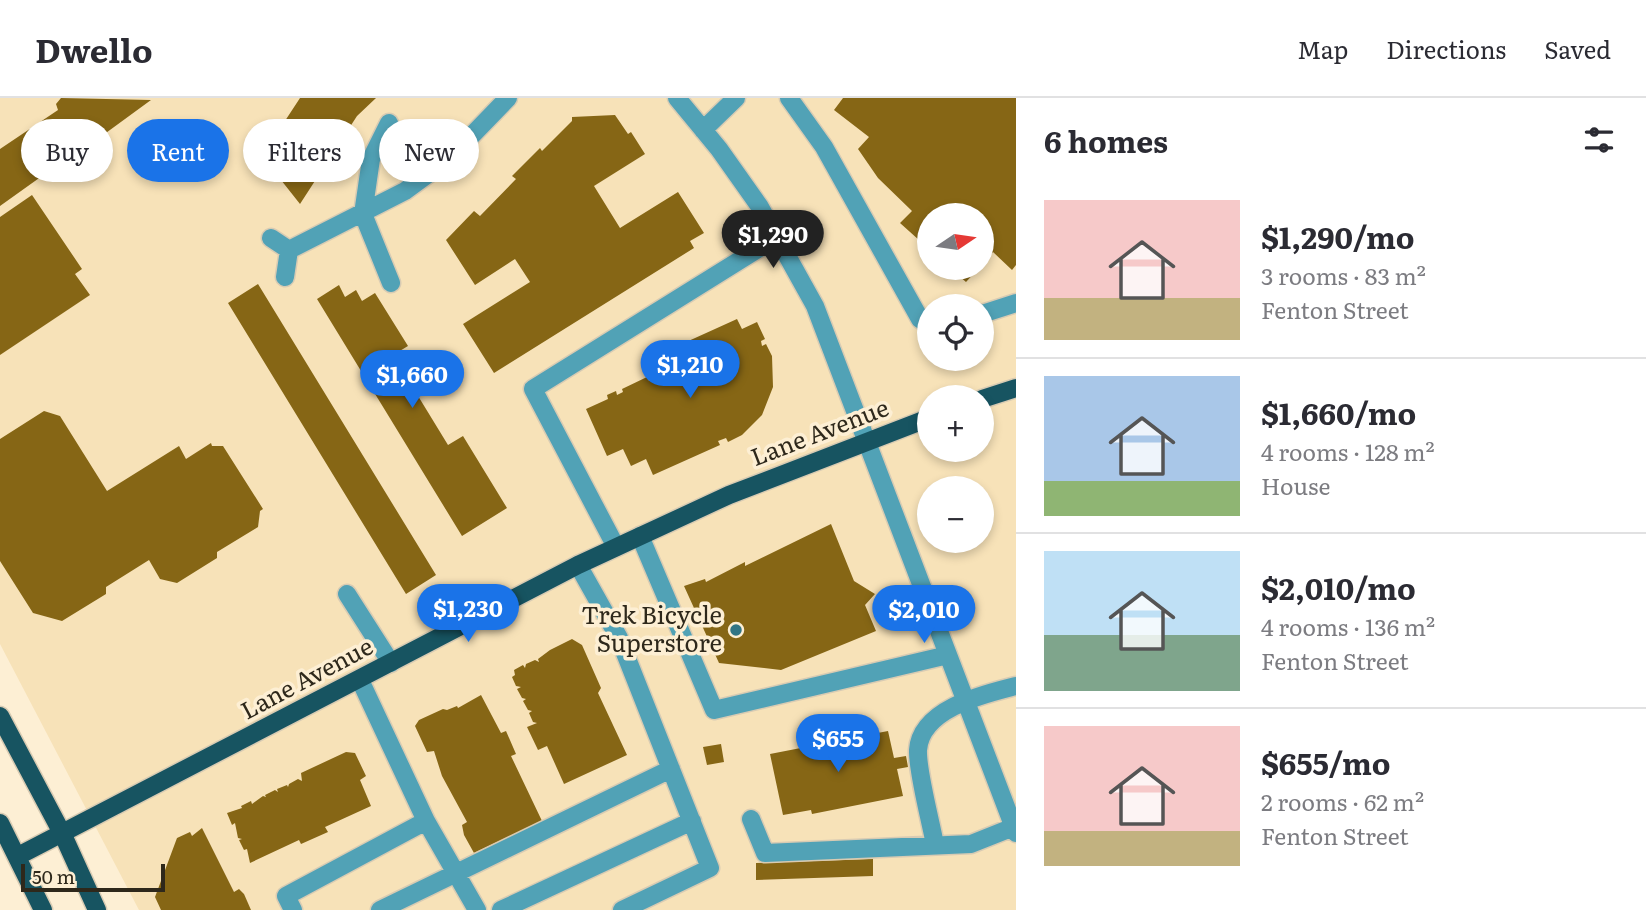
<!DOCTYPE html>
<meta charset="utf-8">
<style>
body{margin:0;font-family:Literata,serif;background:#f2f2f3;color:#2b2b33;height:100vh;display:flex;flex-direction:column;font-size:26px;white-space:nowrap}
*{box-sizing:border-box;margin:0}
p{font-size:23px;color:#7c7c81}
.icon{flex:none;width:38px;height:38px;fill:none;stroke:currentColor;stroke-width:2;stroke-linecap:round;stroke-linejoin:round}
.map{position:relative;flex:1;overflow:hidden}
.sheet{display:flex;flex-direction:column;background:#fff;width:630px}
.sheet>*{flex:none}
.hud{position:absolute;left:21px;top:21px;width:665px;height:63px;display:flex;gap:14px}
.needle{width:46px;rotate:77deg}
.tools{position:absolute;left:917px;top:105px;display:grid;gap:14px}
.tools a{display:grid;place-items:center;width:77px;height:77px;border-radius:50%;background:#fff;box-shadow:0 4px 10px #0003;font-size:35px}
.scale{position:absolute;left:21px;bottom:18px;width:144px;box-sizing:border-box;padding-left:7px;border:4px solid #2e281b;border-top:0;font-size:19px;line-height:24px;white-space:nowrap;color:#2e281b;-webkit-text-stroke:5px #fdefd4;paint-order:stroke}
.price{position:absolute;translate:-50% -60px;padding:0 16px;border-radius:24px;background:#1a73e8;color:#fff;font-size:23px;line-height:46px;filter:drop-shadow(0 2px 4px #0008)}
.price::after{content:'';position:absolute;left:50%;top:42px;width:21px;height:16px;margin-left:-10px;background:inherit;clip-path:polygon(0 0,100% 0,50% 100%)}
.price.on{background:#222;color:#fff}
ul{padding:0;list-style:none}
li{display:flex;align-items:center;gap:21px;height:175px;padding:0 28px}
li+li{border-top:2px solid #e1e1e2}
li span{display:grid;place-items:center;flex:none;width:196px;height:140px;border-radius:0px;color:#555}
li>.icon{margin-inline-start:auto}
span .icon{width:84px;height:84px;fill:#fffc;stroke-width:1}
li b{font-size:30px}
h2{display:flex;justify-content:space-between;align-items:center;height:84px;padding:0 28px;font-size:30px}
.pill{padding:0 24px;border-radius:32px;background:#fff;box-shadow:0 4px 10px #0003;font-size:24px;line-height:63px}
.pill.on{background:#1a73e8;color:#fff}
header{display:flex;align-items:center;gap:42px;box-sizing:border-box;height:98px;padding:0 35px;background:#fff;border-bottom:2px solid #e1e1e2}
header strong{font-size:33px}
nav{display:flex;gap:38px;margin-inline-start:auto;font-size:24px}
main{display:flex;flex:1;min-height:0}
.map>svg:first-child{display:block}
.built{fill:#f7e2b8;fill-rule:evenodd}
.building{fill:#866615}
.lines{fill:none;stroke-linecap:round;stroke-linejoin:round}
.minor-casing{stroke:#d8cbb3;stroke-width:21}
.major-casing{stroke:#d8cbb3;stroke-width:21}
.minor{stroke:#51a2b6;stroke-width:18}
.major{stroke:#175461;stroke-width:18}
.poi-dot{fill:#317585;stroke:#fdefd4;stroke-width:2.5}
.labels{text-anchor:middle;stroke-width:7;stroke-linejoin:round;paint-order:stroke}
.street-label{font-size:24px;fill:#2e281b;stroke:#fdefd4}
.poi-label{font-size:24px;fill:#2e281b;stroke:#fdefd4;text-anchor:end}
</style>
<header>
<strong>Dwello</strong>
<nav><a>Map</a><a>Directions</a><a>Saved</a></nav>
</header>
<main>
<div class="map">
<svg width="1016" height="812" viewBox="0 0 1016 812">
<rect width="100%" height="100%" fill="#fdefd4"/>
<path class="built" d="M 0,0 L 1016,0 L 1016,812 L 139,812 L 0,546 ZM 929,117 L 982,117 L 982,170 L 929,170 ZM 929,208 L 982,208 L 982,261 L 929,261 ZM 929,299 L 982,299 L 982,352 L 929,352 ZM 929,390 L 982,390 L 982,443 L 929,443 Z"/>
<path class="building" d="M 61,0 L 151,2 L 99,40 L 106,50 L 94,59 L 97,64 L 89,69 L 80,56 L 86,51 L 84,48 L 0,108 L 0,51 L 58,12 L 56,6 Z
M 300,0 L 376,0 L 357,18 L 300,106 L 262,58 Z
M 843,0 L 1016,0 L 1016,167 L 1012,172 L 993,154 L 982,166 L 982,117 L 929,117 L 929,151 L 900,125 L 912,113 L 878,80 L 858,51 L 869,39 L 834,12 Z
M 615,17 L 628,36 L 631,34 L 645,56 L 594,88 L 620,130 L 678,94 L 704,135 L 690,143 L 694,150 L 494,275 L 463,226 L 530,184 L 515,161 L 475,187 L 446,142 L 474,113 L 480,118 L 516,81 L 512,78 L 540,50 L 542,53 L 572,23 L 572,19 Z
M 32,97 L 82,171 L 75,176 L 90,197 L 0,257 L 0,119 Z
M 950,170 L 979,170 L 966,184 Z
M 258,186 L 436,477 L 406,496 L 228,205 Z
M 339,187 L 345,199 L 356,192 L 362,203 L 375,195 L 408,248 L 393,257 L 448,347 L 463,338 L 507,410 L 462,438 L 317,201 Z
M 737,221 L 742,231 L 757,224 L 765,241 L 761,243 L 762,248 L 766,246 L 772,258 L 773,289 L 762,317 L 742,337 L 728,344 L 726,340 L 718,343 L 720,347 L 653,377 L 646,361 L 631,368 L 623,351 L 607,358 L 586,311 L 608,301 L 607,297 L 616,293 L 617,297 L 623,294 L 622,291 L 647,279 L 649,283 L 669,270 L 671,274 L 678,271 L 672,258 L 676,257 L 673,250 Z
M 44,313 L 60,318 L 107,393 L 179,348 L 186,361 L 211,345 L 212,348 L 223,348 L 263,411 L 260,413 L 258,429 L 217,454 L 217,460 L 177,485 L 160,481 L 149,462 L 106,489 L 106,496 L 62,523 L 33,515 L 0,463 L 0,341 Z
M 831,426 L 854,483 L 875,496 L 865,507 L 876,533 L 781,572 L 719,565 L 684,488 L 705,481 L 706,484 L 745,464 L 745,468 Z
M 572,541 L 582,547 L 601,590 L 598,595 L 627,657 L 564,686 L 547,648 L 538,652 L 527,629 L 537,625 L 533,624 L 529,615 L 532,613 L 528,612 L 523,603 L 526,601 L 522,600 L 517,591 L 521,589 L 516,588 L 512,579 L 515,577 L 514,572 L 523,567 L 525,570 L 526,566 L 535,562 L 539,564 L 538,561 L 550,552 Z
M 481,597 L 501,635 L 506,633 L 516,656 L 511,658 L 542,723 L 474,755 L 464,737 L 462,727 L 467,724 L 442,678 L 434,653 L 427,654 L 415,628 L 419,622 L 443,611 L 447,612 L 457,608 L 458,610 Z
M 888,633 L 894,660 L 906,658 L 908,669 L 897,671 L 903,698 L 812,716 L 811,712 L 783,717 L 770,656 Z
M 721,646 L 724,664 L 707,667 L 703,649 Z
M 346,654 L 355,655 L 366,678 L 360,682 L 371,708 L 325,729 L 328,734 L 301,746 L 299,742 L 250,765 L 247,751 L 244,752 L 239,742 L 242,741 L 238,740 L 235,725 L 232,727 L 227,715 L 242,710 L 241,708 L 251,703 L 252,706 L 263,698 L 266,699 L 265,697 L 275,692 L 278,694 L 277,691 L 287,687 L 288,689 L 289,686 L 298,681 L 302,683 L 301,675 Z
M 202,730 L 234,794 L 239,791 L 244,796 L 251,812 L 161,812 L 155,799 L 177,740 L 190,734 L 192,738 Z
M 873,761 L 873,778 L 756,782 L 756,765 Z"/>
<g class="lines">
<g class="minor-casing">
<path id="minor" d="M 677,0 L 719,51 L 760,109 L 815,208 L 1016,735
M 789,0 L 824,49 L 920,221 L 929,227
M 389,25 L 371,61 L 363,116 L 391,185
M 703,32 L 736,0
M 271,140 L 289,152 L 405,93 L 450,60 L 508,0
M 285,179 L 289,152
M 982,216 L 1016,205
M 640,438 L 714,612 L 948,557
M 616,449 L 533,291 L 777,139
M 578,467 L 619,540 L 710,770 L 622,812
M 347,496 L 391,565
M 751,721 L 765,755 L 971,746 L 1016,728
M 426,723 L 477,812
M 935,747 C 931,724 917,673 918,652 C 921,610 985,596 1016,588
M 293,812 L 286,798 L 426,723 L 360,582
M 380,812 L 671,671
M 501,812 L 692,723"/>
</g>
<g class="major-casing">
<path id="major" d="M 982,301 L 1016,290
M 0,618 L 63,737 L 97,812
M 0,725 L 43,812
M 18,758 L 578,467 L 729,397 L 929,320"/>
</g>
<use href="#minor" class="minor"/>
<use href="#major" class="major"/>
</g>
<circle class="poi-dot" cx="736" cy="532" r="7"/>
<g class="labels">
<g class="street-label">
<text transform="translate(820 335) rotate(-21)" y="8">Lane Avenue</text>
<text transform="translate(307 581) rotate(-28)" y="8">Lane Avenue</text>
</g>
<g class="poi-label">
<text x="722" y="526">Trek Bicycle<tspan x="722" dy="28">Superstore</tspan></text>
</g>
</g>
</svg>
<div class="tools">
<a><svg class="needle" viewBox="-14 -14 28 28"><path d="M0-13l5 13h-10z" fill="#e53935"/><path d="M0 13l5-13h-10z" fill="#7c7c81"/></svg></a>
<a><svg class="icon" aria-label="locate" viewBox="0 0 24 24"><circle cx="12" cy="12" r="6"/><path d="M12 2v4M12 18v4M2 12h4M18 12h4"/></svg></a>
<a>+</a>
<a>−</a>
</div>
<div class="scale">50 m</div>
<b class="price on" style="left:773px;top:172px">$1,290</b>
<b class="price" style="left:690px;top:302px">$1,210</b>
<b class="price" style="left:412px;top:312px">$1,660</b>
<b class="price" style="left:468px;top:546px">$1,230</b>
<b class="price" style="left:924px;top:547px">$2,010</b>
<b class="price" style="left:838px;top:676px">$655</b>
<div class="hud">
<a class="pill">Buy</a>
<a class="pill on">Rent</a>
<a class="pill">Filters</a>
<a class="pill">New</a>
</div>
</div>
<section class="sheet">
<h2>6 homes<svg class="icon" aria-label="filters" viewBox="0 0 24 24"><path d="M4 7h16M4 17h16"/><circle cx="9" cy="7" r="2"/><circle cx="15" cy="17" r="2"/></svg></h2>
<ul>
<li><span style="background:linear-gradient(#f6c9c9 70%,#c2b280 0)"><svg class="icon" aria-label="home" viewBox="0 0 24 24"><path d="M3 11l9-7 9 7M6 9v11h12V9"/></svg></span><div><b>$1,290/mo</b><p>3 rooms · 83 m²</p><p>Fenton Street</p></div></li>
<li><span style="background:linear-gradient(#a9c7e8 75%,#8fb573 0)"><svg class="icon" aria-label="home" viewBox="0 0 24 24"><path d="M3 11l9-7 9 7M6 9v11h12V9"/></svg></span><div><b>$1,660/mo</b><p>4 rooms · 128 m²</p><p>House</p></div></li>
<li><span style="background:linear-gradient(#bfe0f5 60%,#7fa58c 0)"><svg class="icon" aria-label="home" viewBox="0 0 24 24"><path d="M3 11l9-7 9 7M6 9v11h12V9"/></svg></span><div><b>$2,010/mo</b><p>4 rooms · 136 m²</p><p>Fenton Street</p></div></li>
<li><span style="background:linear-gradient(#f6c9c9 75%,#c2b280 0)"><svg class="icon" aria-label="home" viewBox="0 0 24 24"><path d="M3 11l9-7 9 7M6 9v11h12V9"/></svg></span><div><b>$655/mo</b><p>2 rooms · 62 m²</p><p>Fenton Street</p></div></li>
</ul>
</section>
</main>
